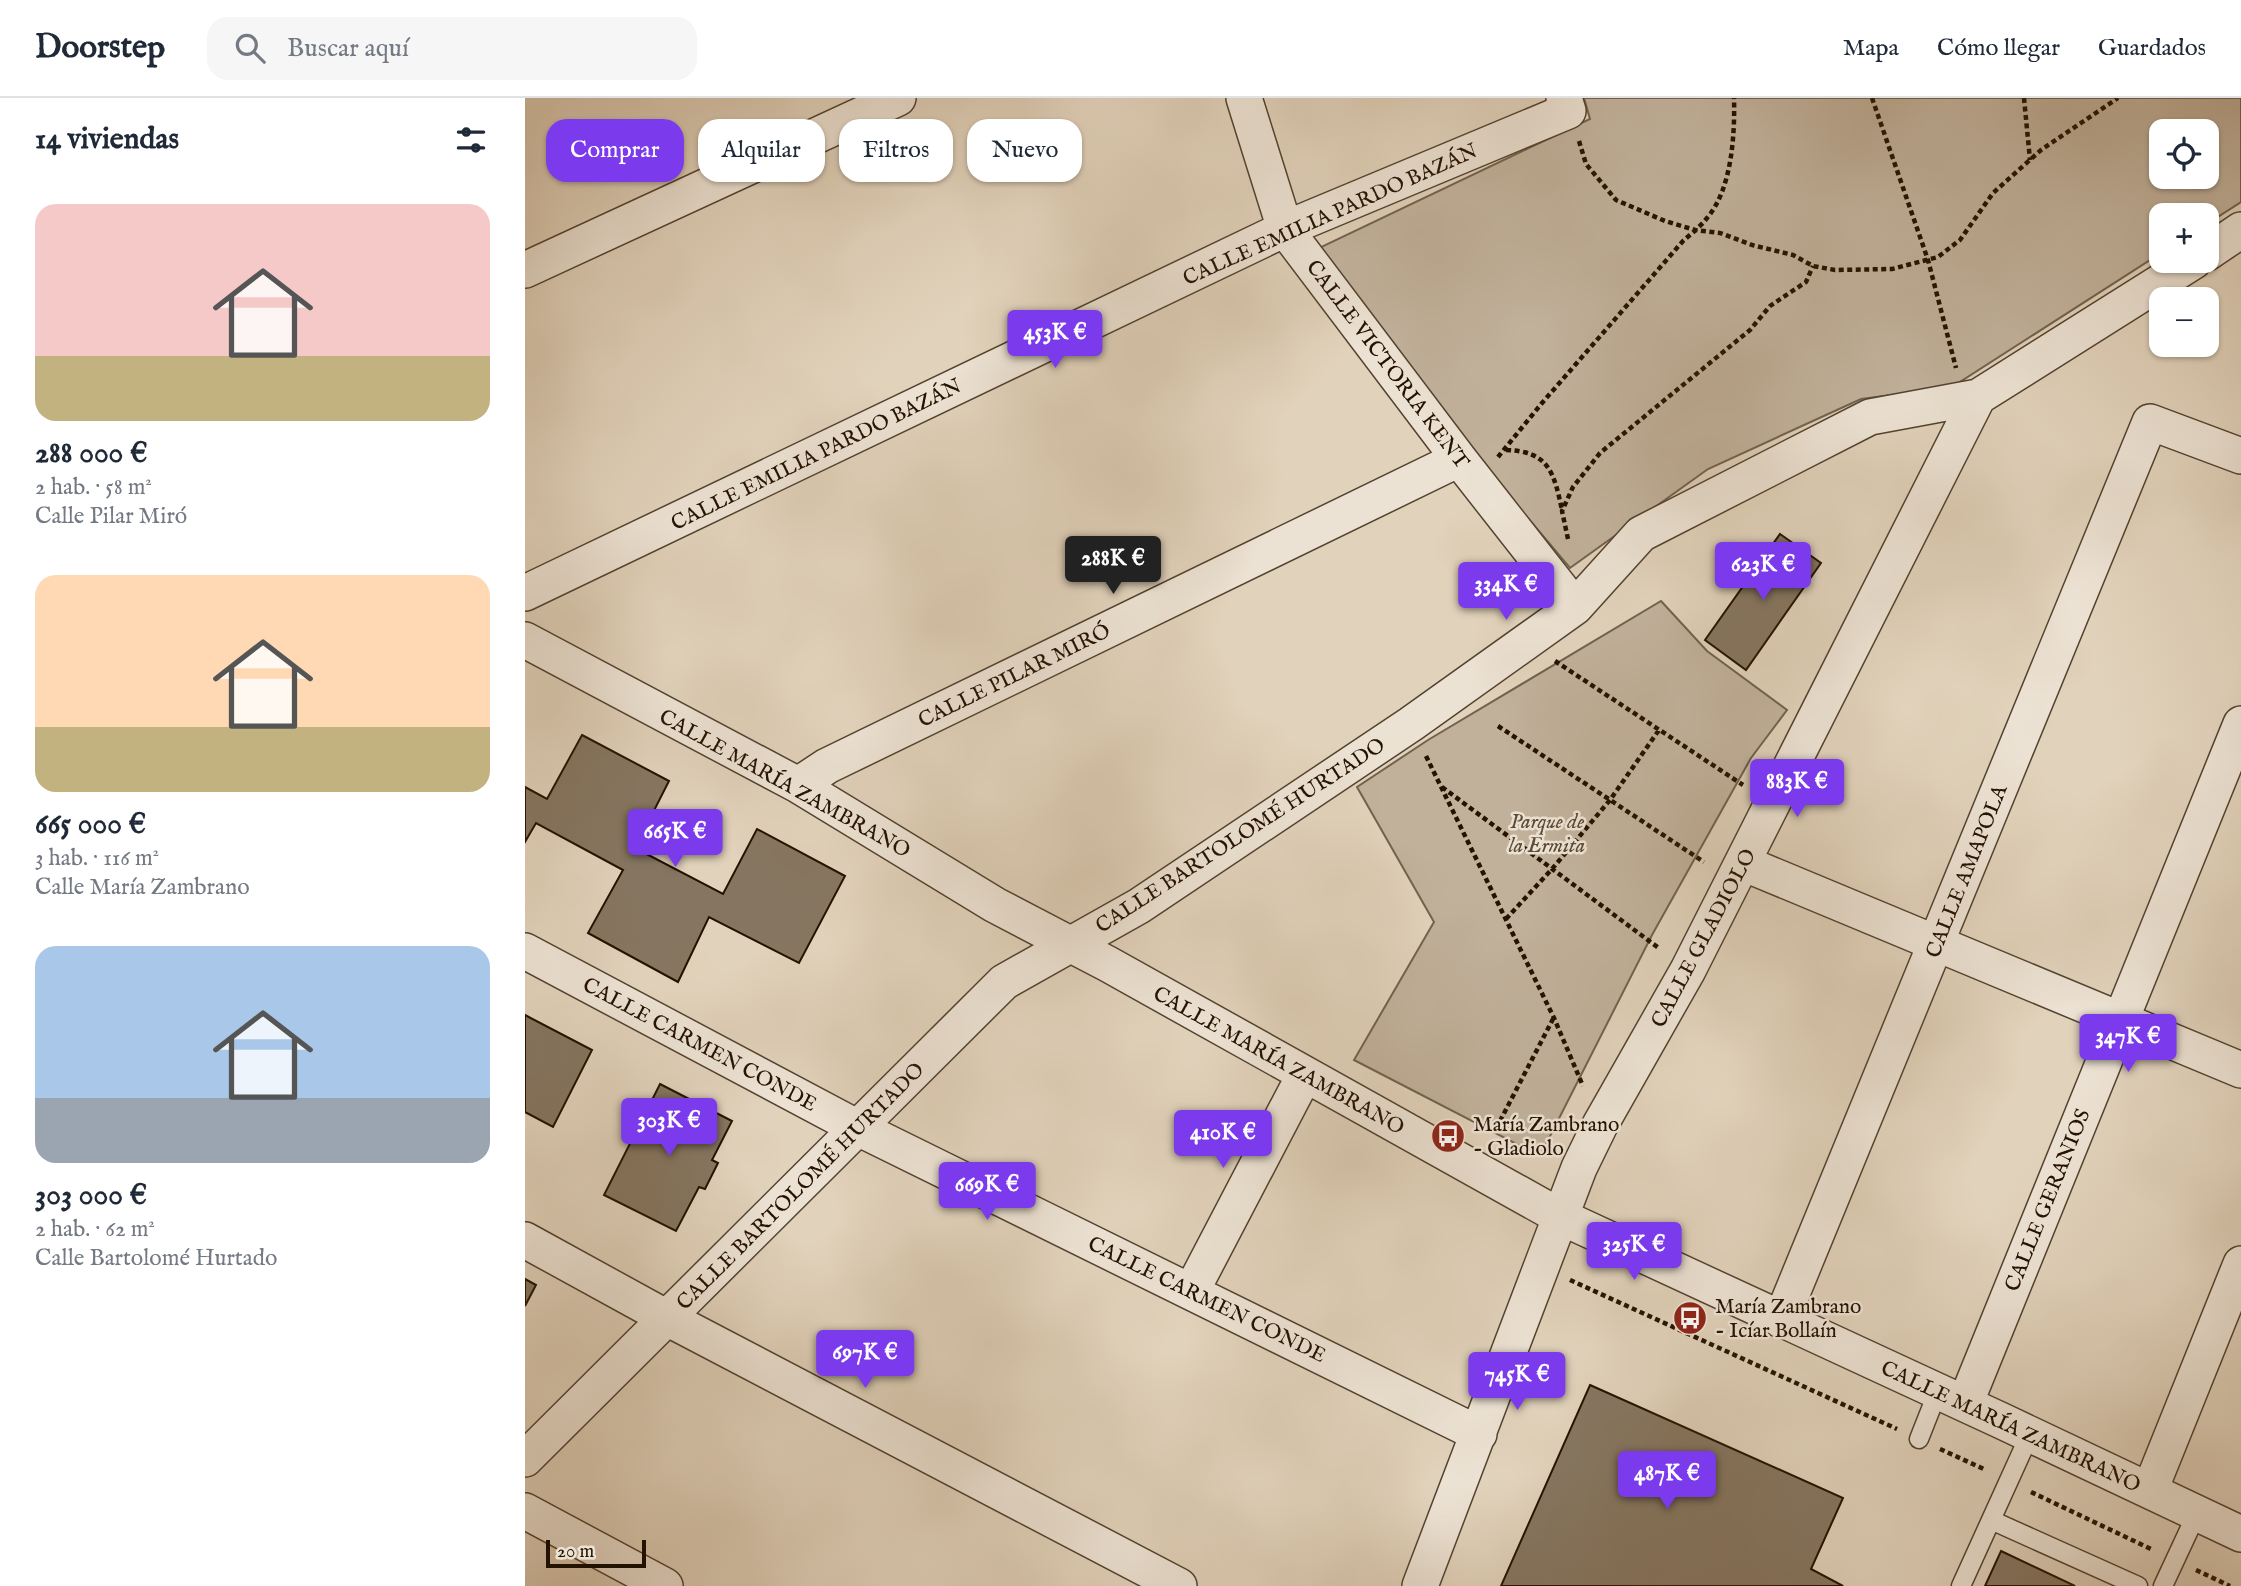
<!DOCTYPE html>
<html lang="es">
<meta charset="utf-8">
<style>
body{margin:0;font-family:"IM FELL English",serif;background:#f6f6f7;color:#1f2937;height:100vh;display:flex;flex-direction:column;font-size:26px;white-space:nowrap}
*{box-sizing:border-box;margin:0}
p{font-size:23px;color:#747a83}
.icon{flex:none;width:38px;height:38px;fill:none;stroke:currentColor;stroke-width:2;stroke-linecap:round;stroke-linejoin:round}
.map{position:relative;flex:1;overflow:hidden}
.sheet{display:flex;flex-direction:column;background:#fff;width:525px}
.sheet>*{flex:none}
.guide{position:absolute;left:21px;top:21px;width:665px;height:63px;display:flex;gap:14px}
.buttons{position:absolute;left:1624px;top:21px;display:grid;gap:14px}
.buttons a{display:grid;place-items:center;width:70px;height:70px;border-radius:14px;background:#fff;box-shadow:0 2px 5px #0004;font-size:35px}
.scale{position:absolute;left:21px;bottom:18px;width:100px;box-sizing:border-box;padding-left:7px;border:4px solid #241200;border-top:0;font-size:19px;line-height:24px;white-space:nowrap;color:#241200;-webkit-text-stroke:5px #ece2d3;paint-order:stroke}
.price{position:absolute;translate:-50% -60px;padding:0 16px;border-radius:7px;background:#7c3aed;color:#fff;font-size:23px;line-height:46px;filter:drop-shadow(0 2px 4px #0008)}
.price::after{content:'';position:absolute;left:50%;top:42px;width:21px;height:16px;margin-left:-10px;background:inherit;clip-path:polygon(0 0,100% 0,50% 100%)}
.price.on{background:#222;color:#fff}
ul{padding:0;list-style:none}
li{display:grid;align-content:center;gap:14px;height:371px;padding:0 35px}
li span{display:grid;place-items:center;height:217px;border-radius:21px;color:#555}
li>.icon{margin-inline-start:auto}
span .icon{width:126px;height:126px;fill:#fffc;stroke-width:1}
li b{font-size:30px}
h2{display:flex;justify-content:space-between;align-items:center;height:84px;padding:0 35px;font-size:30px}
.tag{padding:0 24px;border-radius:21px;background:#fff;box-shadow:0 2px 5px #0004;font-size:24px;line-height:63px}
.tag.on{background:#7c3aed;color:#fff}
header{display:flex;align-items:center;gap:42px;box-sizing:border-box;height:98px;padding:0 35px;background:#fff;border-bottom:2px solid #e0e1e3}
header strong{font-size:33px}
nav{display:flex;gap:38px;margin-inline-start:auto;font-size:24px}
.search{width:490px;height:63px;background:#f6f6f7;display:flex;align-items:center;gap:18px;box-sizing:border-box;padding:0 24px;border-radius:21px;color:#747a83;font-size:26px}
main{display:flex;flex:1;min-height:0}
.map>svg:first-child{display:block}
.green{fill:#c1b19b;stroke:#72624e;stroke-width:2;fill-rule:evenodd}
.building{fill:#867661;stroke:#241200;stroke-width:2}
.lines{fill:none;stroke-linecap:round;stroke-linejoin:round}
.lane-casing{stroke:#53422f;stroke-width:21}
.street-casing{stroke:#53422f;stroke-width:38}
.path{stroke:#241200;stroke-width:4.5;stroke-dasharray:5 3.5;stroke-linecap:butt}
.lane{stroke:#ece2d3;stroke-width:18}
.street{stroke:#ece2d3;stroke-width:35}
.labels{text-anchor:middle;stroke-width:5;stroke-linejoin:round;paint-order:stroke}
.street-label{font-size:21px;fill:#241200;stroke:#ece2d3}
.park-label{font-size:21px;font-style:italic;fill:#5b4a36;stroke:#ece2d3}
.poi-label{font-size:21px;fill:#241200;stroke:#ece2d3;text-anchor:start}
</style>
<header>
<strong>Doorstep</strong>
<div class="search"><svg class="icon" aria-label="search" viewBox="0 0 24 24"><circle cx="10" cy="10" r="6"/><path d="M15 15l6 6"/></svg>Buscar aquí</div>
<nav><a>Mapa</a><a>Cómo llegar</a><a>Guardados</a></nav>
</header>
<main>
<section class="sheet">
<h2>14 viviendas<svg class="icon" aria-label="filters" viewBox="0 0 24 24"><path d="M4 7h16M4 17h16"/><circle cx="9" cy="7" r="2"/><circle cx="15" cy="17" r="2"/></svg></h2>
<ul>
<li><span style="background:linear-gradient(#f6c9c9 70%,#c2b280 0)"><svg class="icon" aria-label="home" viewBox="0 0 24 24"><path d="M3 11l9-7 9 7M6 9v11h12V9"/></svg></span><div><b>288 000 €</b><p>2 hab. · 58 m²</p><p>Calle Pilar Miró</p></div></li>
<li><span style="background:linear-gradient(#ffd9b3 70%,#c2b280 0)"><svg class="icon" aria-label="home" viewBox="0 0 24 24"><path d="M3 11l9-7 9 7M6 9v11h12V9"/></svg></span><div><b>665 000 €</b><p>3 hab. · 116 m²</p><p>Calle María Zambrano</p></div></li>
<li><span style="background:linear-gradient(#a9c7e8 70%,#9aa5b1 0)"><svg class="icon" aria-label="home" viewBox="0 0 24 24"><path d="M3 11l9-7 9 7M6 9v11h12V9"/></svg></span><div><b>303 000 €</b><p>2 hab. · 62 m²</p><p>Calle Bartolomé Hurtado</p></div></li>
</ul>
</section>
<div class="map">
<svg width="1716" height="1488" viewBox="0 0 1716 1488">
<rect width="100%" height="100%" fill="#e1d2bb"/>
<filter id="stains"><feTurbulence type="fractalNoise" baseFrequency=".00286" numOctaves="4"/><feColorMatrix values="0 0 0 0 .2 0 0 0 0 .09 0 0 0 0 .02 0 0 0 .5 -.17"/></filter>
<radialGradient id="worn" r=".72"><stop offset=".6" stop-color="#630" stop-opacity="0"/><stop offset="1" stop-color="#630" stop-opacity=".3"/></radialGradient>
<path class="green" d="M 1059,0 L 1716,0 L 1716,104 L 1682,126 L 1682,117 L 1636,117 L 1636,155 L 1427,289 L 1336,301 L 1183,371 L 1045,470 L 960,369 L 794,150 L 1065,21 ZM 1636,33 L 1682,33 L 1682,79 L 1636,79 Z
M 1136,503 L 1182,553 L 1262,612 L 1226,660 L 1127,837 L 1015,1058 L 829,962 L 909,824 L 832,689 L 903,642 Z"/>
<path class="building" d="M 1255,436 L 1296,465 L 1221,572 L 1180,542 Z
M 57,637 L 144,683 L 110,750 L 198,796 L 232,731 L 320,778 L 274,865 L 184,819 L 153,884 L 63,835 L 98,772 L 11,725 L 0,744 L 0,689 L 22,701 Z
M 0,917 L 67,952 L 28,1029 L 0,1014 Z
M 135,986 L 207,1023 L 187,1062 L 193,1065 L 180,1091 L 174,1089 L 151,1133 L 79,1097 Z
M 0,1181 L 11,1187 L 0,1208 Z
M 1065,1287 L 1318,1400 L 1286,1471 L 1318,1488 L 976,1488 Z
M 1476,1453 L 1550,1488 L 1460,1488 Z"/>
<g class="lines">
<g class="lane-casing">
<path id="lane" d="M 1394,1341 L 1413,1293
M 1466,1422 L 1613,1488
M 1436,1488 L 1505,1336
M 1638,1488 L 1672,1415"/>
</g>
<g class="street-casing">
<path id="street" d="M 719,0 L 760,131 L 934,361 L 1050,509
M 1682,155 L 1716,132
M 0,172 L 373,0
M 0,495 L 760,131 L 1043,13 L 1039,0
M 0,542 L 273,687 L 470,807 L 583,866 L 1036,1119 L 1477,1323 L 1716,1436
M 273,687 L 302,668 L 934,361
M 1218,765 L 1716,972
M 0,853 L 333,1030 L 954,1336
M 0,1142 L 142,1220 L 654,1488
M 666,1194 L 780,976
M 1256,1222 L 1625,324 L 1716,358
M 1440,1306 L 1716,626
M 0,1361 L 479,884 L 614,808 L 886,626 L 1050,509 L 1116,436 L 1345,319 L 1453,299 L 1669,163
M 1625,1392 L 1716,1166
M 0,1413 L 140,1488
M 895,1488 L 1054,1070 L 1075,1027 L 1163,872 L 1453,299"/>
</g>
<path class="path" d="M 1347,0 L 1403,162 L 1431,270
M 1499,0 L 1505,62
M 1054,43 L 1061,66 L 1091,102 L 1140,123 L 1170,132 L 1195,135 L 1227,147 L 1268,157 L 1288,168 L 1310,172 L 1367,171 L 1413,159 L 1435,142 L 1468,95 L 1516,52 L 1593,0
M 981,352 C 1024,353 1029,375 1037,412
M 973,359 L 1017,305 L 1158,143 C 1166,136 1175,129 1182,120 C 1207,91 1210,36 1209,0
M 1043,441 L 1037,413 L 1048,389 L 1075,355 L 1225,232 L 1245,208 L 1281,184 L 1288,168
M 1030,563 L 1218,687
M 973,628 L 1179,764
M 901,658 L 1029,920 L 1058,988
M 917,689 L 1135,851
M 981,821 L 1027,771 L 1085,702 L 1134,632
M 975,1023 L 1028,921
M 1045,1182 L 1372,1331
M 1415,1351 L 1461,1372
M 1506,1394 L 1628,1452
M 1671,1472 L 1705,1488"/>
<use href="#lane" class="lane"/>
<use href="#street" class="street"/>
</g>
<defs>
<g id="bus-disc" transform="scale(1.75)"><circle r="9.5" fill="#8f2418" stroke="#ece2d3"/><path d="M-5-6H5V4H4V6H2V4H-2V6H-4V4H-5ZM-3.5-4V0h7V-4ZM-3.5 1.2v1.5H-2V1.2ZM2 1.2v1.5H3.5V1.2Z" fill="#fff"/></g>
</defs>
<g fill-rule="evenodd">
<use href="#bus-disc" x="923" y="1038"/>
<use href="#bus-disc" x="1165" y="1220"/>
</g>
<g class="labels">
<g class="street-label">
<text transform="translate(805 116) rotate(-24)" y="7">CALLE EMILIA PARDO BAZÁN</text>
<text transform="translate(863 266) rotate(53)" y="7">CALLE VICTORIA KENT</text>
<text transform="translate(291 356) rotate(-26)" y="7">CALLE EMILIA PARDO BAZÁN</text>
<text transform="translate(489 577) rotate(-26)" y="7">CALLE PILAR MIRÓ</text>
<text transform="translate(260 685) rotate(29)" y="7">CALLE MARÍA ZAMBRANO</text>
<text transform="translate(715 737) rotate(-33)" y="7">CALLE BARTOLOMÉ HURTADO</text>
<text transform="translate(1441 773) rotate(-68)" y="7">CALLE AMAPOLA</text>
<text transform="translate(1178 840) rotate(-62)" y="7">CALLE GLADIOLO</text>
<text transform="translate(175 946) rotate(28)" y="7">CALLE CARMEN CONDE</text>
<text transform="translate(754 962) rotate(29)" y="7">CALLE MARÍA ZAMBRANO</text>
<text transform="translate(275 1088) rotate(-45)" y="7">CALLE BARTOLOMÉ HURTADO</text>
<text transform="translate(1522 1102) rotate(-68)" y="7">CALLE GERANIOS</text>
<text transform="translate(682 1201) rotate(26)" y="7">CALLE CARMEN CONDE</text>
<text transform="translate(1486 1328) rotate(25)" y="7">CALLE MARÍA ZAMBRANO</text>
</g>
<g class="park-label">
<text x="1022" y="730">Parque de<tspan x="1022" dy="24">la Ermita</tspan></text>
</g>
<g class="poi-label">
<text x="948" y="1033">María Zambrano<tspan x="948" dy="24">- Gladiolo</tspan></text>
<text x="1190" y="1215">María Zambrano<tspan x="1190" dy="24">- Icíar Bollaín</tspan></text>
</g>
</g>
<rect width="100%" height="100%" filter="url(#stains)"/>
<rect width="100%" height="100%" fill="url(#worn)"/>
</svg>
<div class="buttons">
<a><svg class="icon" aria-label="locate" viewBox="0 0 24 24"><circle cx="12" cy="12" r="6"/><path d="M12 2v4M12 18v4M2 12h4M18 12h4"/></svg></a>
<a>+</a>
<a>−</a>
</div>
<div class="scale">20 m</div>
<b class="price" style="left:530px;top:272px">453K €</b>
<b class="price on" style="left:588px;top:498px">288K €</b>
<b class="price" style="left:1238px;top:504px">623K €</b>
<b class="price" style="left:981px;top:524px">334K €</b>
<b class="price" style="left:1272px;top:721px">883K €</b>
<b class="price" style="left:150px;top:771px">665K €</b>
<b class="price" style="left:1603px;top:976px">347K €</b>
<b class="price" style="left:144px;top:1060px">303K €</b>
<b class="price" style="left:698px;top:1072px">410K €</b>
<b class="price" style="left:462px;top:1124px">669K €</b>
<b class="price" style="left:1109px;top:1184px">325K €</b>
<b class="price" style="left:340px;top:1292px">697K €</b>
<b class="price" style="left:992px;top:1314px">745K €</b>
<b class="price" style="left:1142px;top:1413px">487K €</b>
<div class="guide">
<a class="tag on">Comprar</a>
<a class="tag">Alquilar</a>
<a class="tag">Filtros</a>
<a class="tag">Nuevo</a>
</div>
</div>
</main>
